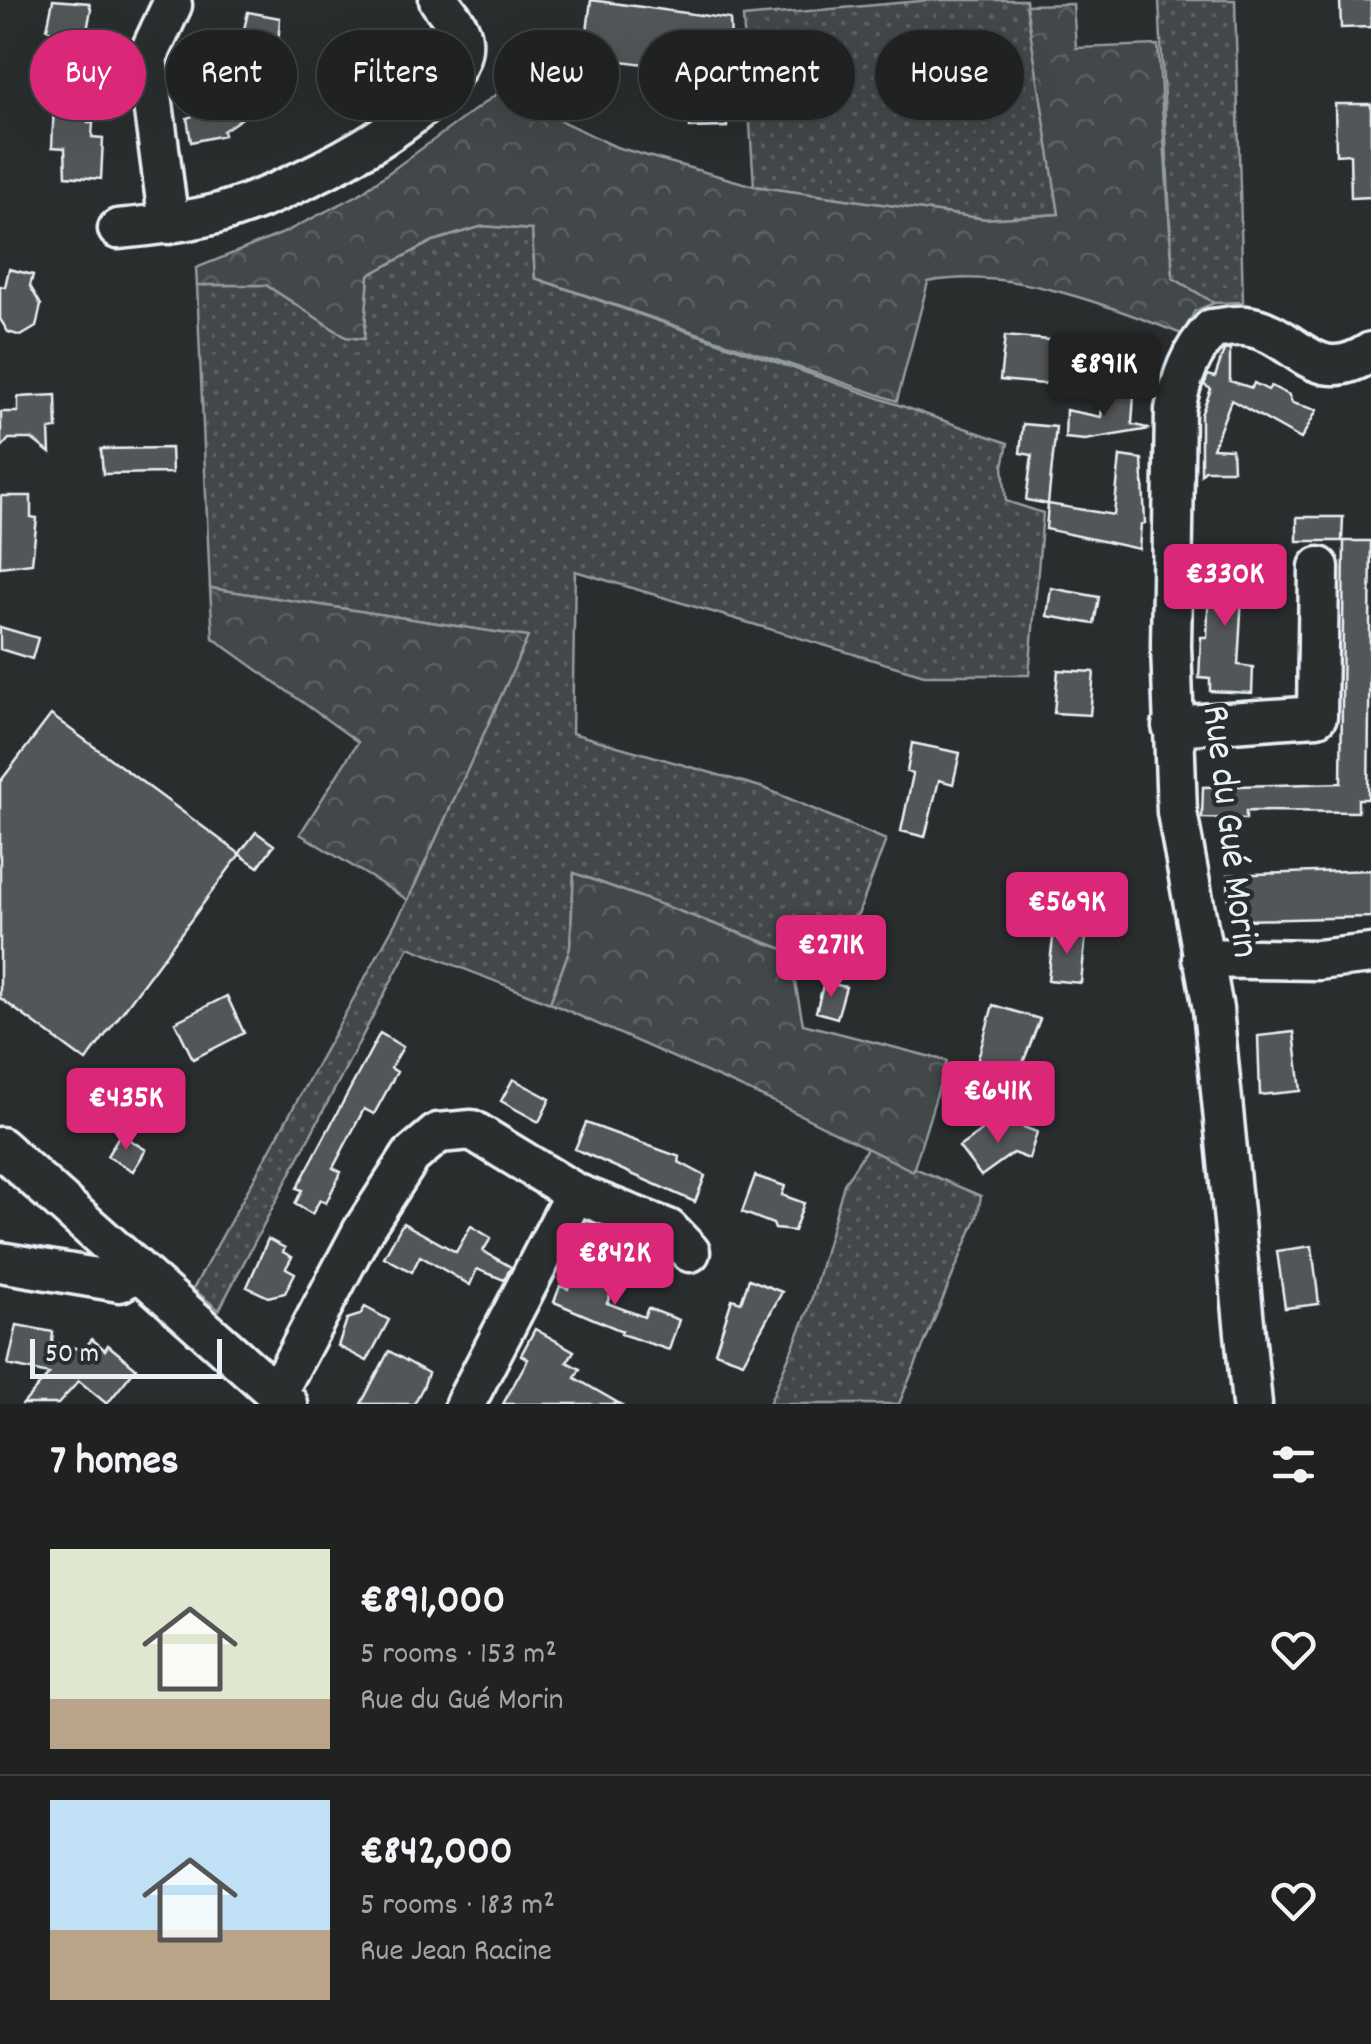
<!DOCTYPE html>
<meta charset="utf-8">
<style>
body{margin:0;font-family:Dekko,sans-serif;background:#282a2a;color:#f1f3f6;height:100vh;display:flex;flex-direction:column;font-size:38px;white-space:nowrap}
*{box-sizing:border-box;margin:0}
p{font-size:32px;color:#a2a4a5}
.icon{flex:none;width:55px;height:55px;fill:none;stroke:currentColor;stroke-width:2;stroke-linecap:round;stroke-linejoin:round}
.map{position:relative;height:1404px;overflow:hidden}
.panel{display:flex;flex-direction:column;background:#202222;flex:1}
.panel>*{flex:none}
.guide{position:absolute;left:30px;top:30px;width:1312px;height:90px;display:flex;gap:20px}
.scale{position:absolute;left:30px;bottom:25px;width:192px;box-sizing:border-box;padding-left:10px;border:5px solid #e8f1f8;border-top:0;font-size:28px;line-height:35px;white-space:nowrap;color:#e8f1f8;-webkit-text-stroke:8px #2a2d2e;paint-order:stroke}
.price{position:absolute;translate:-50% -85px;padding:0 22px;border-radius:10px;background:#db2777;color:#fff;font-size:32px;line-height:65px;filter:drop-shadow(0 2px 5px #0008)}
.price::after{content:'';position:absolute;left:50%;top:60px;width:30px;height:22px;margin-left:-15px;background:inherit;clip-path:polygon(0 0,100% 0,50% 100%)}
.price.selected{background:#222;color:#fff}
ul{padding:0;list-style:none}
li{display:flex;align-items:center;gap:30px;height:250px;padding:0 50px}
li+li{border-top:2px solid #3d3f40}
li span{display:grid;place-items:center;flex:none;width:280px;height:200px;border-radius:0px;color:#555}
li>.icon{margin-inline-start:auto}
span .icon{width:120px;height:120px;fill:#fffc;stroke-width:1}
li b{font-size:42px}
h2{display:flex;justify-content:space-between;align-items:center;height:120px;padding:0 50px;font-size:42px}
.chip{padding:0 35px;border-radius:45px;background:#202222;box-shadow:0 10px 40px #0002,0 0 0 2px #3d3f40;font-size:35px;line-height:90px}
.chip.selected{background:#db2777;color:#fff}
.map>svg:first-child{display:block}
.grass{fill:url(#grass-dots);stroke:#959ca0;stroke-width:2.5}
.forest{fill:url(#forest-crowns);stroke:#959ca0;stroke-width:2.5}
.building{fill:#535759;stroke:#e8f1f8;stroke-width:2.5}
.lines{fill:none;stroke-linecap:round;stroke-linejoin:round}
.minor-casing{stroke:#e8f1f8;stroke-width:45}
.minor{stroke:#2a2d2e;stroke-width:38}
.labels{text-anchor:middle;stroke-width:9;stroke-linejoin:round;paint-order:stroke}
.street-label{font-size:40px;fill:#e8f1f8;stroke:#2a2d2e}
</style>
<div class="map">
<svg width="1371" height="1404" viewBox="0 0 1371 1404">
<defs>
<pattern id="grass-dots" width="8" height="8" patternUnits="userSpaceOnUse" patternTransform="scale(2.5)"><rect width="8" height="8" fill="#424648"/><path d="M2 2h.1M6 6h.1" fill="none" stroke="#5d6163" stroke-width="1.8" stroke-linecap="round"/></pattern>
<pattern id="forest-crowns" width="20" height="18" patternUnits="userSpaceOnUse" patternTransform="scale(2.5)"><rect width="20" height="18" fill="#424648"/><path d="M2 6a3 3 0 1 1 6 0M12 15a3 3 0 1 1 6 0" fill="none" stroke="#5d6163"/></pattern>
</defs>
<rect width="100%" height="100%" fill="#2a2d2e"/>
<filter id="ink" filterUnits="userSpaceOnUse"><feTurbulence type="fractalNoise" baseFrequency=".01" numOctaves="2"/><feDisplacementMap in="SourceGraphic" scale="20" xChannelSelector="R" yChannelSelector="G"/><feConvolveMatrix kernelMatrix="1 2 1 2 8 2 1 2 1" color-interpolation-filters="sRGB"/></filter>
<g filter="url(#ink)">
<path class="grass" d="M 931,0 L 1026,0 L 1059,214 L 986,219 L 754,186 L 743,17 Z
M 1159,0 L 1235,0 L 1243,302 L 1214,303 L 1173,278 Z
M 483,226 L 532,230 L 535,278 L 1008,443 L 1003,466 L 1006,501 L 1043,513 L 1029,675 L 924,675 L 575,571 L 572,733 L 764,788 L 886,840 L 858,915 L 810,937 L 802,956 L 574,873 L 570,948 L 550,1003 L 409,947 L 219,1310 L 193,1289 L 408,900 L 527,637 L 210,588 L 197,285 L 266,285 L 346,337 L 364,339 L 369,275 L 433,241 Z
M 867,1148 L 981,1196 L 977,1217 L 899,1404 L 769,1404 L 808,1311 L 844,1184 Z"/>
<path class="forest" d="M 1073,4 L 1076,48 L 1158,45 L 1173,278 L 1214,303 L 1195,311 L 1182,334 C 1105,305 1011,266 928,282 L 897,401 L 535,278 L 532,230 L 483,226 L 433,241 L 369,275 L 364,339 L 346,337 L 266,285 L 197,285 L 196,268 L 281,234 L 358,195 L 513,82 L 557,119 L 616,147 L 754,186 L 986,219 L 1059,214 L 1026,5 Z
M 210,588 L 528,637 L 408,900 L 300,834 L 358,742 L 213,638 Z
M 574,873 L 802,956 L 794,977 L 803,1024 L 947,1061 L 913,1171 L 774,1102 L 550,1003 L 570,948 Z"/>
<path class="building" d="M 53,0 L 89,3 L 91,9 L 82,59 L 89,59 L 87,73 L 93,73 L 88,123 L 93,123 L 92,137 L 103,138 L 101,179 L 66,176 L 65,148 L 52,147 L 54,105 L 48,104 L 56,31 L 47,29 Z
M 591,0 L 730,19 L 734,110 L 726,111 L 727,127 L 690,128 L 689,106 L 675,107 L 674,68 L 584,56 Z
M 1340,0 L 1371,0 L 1371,27 L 1341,28 Z
M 248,12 L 280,18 L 277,59 L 240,101 L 251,112 L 223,131 L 224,135 L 191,142 L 187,118 L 192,116 L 190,106 L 195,105 L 190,83 L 249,69 L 229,51 L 243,34 Z
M 1335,104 L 1371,104 L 1371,197 L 1351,198 L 1350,154 L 1336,155 Z
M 9,269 L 33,275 L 30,286 L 41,305 L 36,327 L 21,336 L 8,332 L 0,319 L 0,286 L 5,287 Z
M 1005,336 L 1049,340 L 1061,355 L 1060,372 L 1044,384 L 1000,380 Z
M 1230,349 L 1230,381 L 1252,388 L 1254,383 L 1268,390 L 1271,386 L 1289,395 L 1292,403 L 1317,410 L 1301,439 L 1231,400 L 1213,448 L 1232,449 L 1233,470 L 1205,470 L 1201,474 L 1201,415 L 1211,389 L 1204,385 L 1208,375 L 1215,377 L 1224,350 Z
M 1104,390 L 1134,395 L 1132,424 L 1150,429 L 1085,440 L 1065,438 L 1066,410 L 1101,417 Z
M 56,395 L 57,429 L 49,430 L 50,453 L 32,439 L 9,439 L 1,448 L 1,412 L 18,412 L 18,397 Z
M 1023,424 L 1056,427 L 1048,504 L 1114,515 L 1120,456 L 1142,459 L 1145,523 L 1141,524 L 1139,549 L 1046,529 L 1048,504 L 1026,500 L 1032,455 L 1020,453 Z
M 171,448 L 172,473 L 103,474 L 101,449 Z
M 1,496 L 31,496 L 31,517 L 37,518 L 32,563 L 0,567 Z
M 1297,517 L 1343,517 L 1342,541 L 1297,541 Z
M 1344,541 L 1371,541 L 1368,799 L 1358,799 L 1358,812 L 1246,811 L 1246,819 L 1202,818 L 1203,787 L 1341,783 Z
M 1210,556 L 1237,557 L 1236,577 L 1251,577 L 1250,596 L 1242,596 L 1238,665 L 1253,667 L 1252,693 L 1210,691 L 1210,679 L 1199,678 L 1201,637 L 1207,637 Z
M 1051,588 L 1099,597 L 1094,624 L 1047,616 Z
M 0,627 L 38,638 L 32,659 L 0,649 Z
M 1058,670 L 1094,672 L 1090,715 L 1054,713 Z
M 51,715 L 240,854 L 86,1061 L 0,998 L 0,782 Z
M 912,743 L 960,753 L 953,784 L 939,780 L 925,837 L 901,831 L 913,774 L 907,772 Z
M 256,832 L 274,845 L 258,867 L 239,854 Z
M 1371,870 L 1371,917 L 1245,920 L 1245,913 L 1229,913 L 1228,875 Z
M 1054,930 L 1086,934 L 1081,983 L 1048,980 Z
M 824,982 L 846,987 L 837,1018 L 816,1012 Z
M 227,996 L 244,1033 L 193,1059 L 175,1022 Z
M 993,1005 L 1040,1019 L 1019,1073 L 977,1062 Z
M 1294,1032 L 1301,1091 L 1260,1095 L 1258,1036 Z
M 380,1033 L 403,1047 L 391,1068 L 397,1072 L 374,1114 L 364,1109 L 333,1168 L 341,1172 L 326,1203 L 320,1200 L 312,1214 L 295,1204 L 302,1190 L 297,1188 Z
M 513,1079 L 550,1099 L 539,1122 L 501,1101 Z
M 1007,1121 L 1037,1132 L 1029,1159 L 1013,1153 L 981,1176 L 959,1147 L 991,1124 L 996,1130 Z
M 586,1123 L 680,1157 L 679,1162 L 705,1176 L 695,1202 L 575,1149 Z
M 120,1134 L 146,1150 L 133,1171 L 107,1156 Z
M 755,1176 L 785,1186 L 782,1195 L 804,1203 L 794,1231 L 775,1229 L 773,1224 L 742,1212 Z
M 403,1223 L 456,1252 L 471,1226 L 491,1238 L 483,1251 L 511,1267 L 504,1280 L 477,1269 L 470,1285 L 420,1256 L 412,1272 L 384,1257 Z
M 268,1239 L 285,1248 L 283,1252 L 292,1257 L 286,1268 L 295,1273 L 285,1293 L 268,1297 L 247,1287 Z
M 1312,1246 L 1319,1304 L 1285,1308 L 1277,1251 Z
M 593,1260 L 620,1271 L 607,1303 L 644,1317 L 648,1308 L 679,1320 L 669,1350 L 621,1334 L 622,1331 L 554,1302 L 560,1286 L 568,1289 L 573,1275 L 585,1280 Z
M 749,1279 L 782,1292 L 743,1362 L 715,1352 L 732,1299 L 741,1302 Z
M 365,1307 L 389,1320 L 367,1361 L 338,1346 L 347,1319 L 360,1315 Z
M 17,1325 L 53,1332 L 52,1342 L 83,1350 L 92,1339 L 105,1350 L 108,1345 L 136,1368 L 107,1404 L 79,1381 L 58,1404 L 23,1404 L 49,1374 L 8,1365 Z
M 535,1329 L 574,1351 L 567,1362 L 580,1369 L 575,1378 L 620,1404 L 503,1404 L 528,1359 L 521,1355 Z
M 389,1351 L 428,1373 L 424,1385 L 414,1404 L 361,1404 Z"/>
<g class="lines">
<g class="minor-casing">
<path id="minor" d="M 169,224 L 147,58 L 172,5
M 118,229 C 151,226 184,222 216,214 C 275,199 470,110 462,39 C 461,26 446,11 439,0
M 1172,726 L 1317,716 L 1319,567
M 1202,958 L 1317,960 L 1371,954
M 0,1147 L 288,1404
M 0,1262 L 120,1282 L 136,1272
M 276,1394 L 363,1230 L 411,1156 L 438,1133 L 472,1130 L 575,1193 L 668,1229 L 690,1252
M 465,1404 L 575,1193
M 1252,1404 L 1213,1009 L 1177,812 L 1171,646 L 1175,410 C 1181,378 1190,352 1212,329 C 1223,328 1235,325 1245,326 C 1296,331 1312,391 1371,352"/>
</g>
<use href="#minor" class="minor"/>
</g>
</g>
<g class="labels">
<g class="street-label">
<text transform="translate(1234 831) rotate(83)" y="14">Rue du Gué Morin</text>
</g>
</g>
</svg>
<div class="scale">50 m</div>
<b class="price selected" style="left:1104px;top:419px">€891K</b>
<b class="price" style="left:1225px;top:629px">€330K</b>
<b class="price" style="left:1067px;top:957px">€569K</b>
<b class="price" style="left:831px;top:1000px">€271K</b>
<b class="price" style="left:998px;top:1146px">€641K</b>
<b class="price" style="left:126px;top:1153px">€435K</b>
<b class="price" style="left:615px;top:1308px">€842K</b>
<div class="guide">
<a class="chip selected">Buy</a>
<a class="chip">Rent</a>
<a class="chip">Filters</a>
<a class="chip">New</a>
<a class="chip">Apartment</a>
<a class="chip">House</a>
</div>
</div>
<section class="panel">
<h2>7 homes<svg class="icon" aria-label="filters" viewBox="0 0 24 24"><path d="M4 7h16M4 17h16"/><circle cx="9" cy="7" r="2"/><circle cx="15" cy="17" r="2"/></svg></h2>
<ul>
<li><span style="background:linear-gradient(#dfe7d0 75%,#b9a48a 0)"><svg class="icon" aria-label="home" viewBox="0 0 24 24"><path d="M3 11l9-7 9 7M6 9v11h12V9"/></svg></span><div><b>€891,000</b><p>5 rooms · 153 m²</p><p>Rue du Gué Morin</p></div><svg class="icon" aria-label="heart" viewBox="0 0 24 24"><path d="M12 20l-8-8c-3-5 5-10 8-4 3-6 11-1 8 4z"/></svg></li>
<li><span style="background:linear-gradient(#bfe0f5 65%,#b9a48a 0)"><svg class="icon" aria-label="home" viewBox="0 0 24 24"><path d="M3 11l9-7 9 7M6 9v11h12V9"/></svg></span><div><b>€842,000</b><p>5 rooms · 183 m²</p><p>Rue Jean Racine</p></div><svg class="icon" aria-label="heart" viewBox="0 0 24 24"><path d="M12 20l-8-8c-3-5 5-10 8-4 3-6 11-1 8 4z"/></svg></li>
</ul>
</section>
